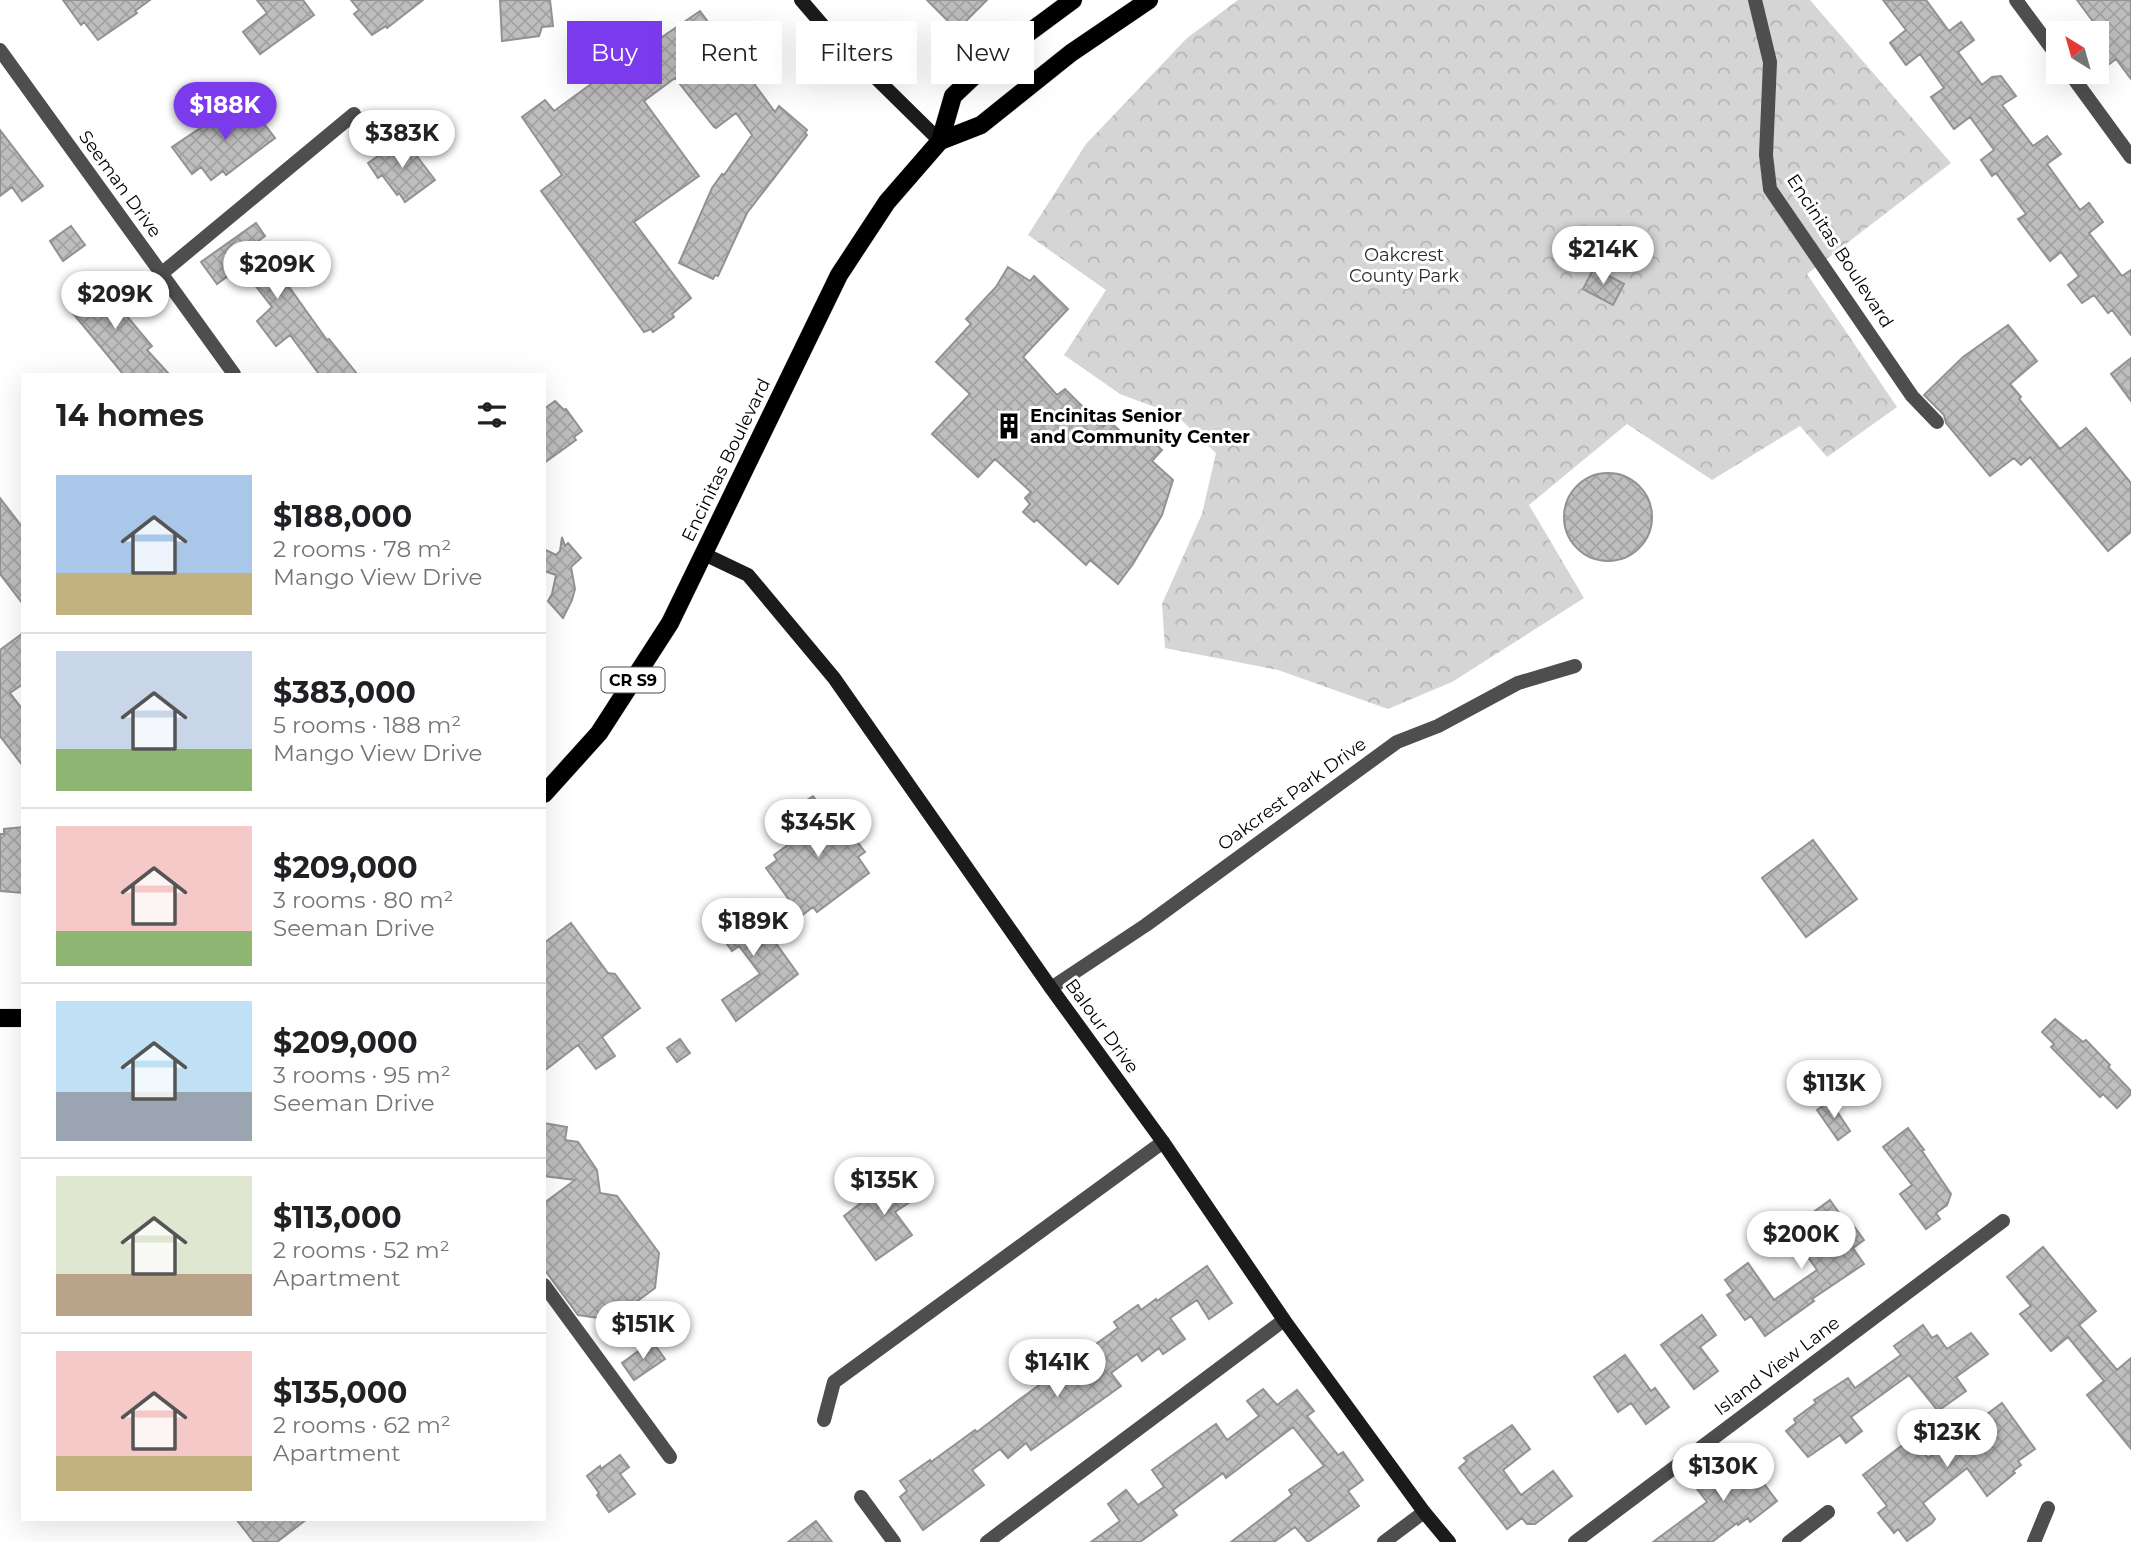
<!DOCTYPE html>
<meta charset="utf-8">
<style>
body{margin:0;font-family:Montserrat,sans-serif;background:#f6f6f6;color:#202124;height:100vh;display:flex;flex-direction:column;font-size:26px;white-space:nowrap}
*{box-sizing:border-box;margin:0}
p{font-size:23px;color:#757577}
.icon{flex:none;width:38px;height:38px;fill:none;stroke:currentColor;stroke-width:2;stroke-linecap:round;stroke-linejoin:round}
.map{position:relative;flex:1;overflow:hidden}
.sheet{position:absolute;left:21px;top:373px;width:525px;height:1148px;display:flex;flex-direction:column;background:#fff;border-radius:0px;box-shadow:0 7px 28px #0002}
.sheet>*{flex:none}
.top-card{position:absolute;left:567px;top:21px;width:665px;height:63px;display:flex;gap:14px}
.needle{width:46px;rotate:323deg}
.controls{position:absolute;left:2046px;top:21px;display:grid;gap:14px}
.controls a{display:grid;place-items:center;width:63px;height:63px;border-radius:0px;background:#fff;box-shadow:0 7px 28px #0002;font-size:35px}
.price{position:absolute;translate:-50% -60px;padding:0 16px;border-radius:24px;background:#fff;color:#222;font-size:23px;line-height:46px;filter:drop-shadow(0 2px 4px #0008)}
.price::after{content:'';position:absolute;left:50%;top:42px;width:21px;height:16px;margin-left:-10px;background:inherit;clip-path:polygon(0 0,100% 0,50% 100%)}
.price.selected{background:#7c3aed;color:#fff}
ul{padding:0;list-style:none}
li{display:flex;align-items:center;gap:21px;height:175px;padding:0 35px}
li+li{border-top:2px solid #e0e0e0}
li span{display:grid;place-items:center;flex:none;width:196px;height:140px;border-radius:0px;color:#555}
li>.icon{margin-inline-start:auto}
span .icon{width:84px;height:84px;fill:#fffc;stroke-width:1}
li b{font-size:30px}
h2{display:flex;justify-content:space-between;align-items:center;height:84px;padding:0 35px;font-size:30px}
.pill{padding:0 24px;border-radius:0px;background:#fff;box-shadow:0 7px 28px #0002;font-size:24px;line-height:63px}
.pill.selected{background:#7c3aed;color:#fff}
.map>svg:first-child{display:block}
.park{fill:url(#park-crowns)}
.building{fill:url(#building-cross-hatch);stroke:#929292;stroke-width:2}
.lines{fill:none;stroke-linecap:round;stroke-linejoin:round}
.primary-casing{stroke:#dbdbdb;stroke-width:19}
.street{stroke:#4e4e4e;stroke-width:14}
.secondary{stroke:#1b1b1b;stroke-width:14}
.primary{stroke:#000;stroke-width:18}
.labels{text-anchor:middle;stroke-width:6;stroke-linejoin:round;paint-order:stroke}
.shield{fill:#fff;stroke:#4c4c4c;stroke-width:2}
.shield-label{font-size:16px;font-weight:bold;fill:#000}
.street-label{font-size:18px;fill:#000;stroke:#fff}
.park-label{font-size:18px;fill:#2c2c2c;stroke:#fff}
.poi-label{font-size:18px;font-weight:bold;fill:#000;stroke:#fff;text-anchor:start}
</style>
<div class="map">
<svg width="2131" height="1542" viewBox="0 0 2131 1542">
<defs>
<pattern id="park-crowns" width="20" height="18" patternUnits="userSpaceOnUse" patternTransform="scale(1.75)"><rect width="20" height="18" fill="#d5d5d5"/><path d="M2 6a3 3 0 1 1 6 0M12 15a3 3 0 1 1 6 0" fill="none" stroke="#b5b5b5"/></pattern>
<pattern id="building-cross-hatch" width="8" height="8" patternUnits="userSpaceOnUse" patternTransform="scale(1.75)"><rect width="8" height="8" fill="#bebebe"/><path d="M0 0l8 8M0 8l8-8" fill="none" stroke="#a2a2a2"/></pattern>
</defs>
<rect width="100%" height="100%" fill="#fff"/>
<path class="park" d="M 1238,0 L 1810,0 L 1951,163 L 1807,274 L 1897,407 L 1827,457 L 1800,426 L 1712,480 L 1627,424 L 1529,505 L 1584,598 L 1452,682 L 1388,709 L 1278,670 L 1165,648 L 1162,604 L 1202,514 L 1216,453 L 1176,415 L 1120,394 L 1064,355 L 1106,290 L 1028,235 L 1086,144 L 1187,38 Z"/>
<path class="building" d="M 63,0 L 150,0 L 135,11 L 137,13 L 98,40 L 84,22 L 81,25 Z
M 257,0 L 303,0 L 314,15 L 260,54 L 243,32 L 267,13 Z
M 351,0 L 423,0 L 387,28 L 386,26 L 372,35 L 354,14 L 359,10 Z
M 500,0 L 550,0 L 553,26 L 542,27 L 539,36 L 502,41 Z
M 927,0 L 987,0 L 959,28 L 954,27 Z
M 1883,0 L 1926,0 L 1949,31 L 1961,22 L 1974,40 L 1958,52 L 1982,85 L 1992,77 L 2001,76 L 2016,96 L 2002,105 L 2033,146 L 2047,136 L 2061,154 L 2047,164 L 2080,210 L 2089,203 L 2103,222 L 2089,233 L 2122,276 L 2131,270 L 2131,335 L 2112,310 L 2108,313 L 2094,295 L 2082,303 L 2068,285 L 2079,276 L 2061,252 L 2050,261 L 2018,219 L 2026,214 L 1996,173 L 1992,176 L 1981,160 L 1994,150 L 1970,117 L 1954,129 L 1931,97 L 1944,88 L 1920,54 L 1906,65 L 1890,43 L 1906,30 Z
M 2077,0 L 2131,0 L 2131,79 L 2116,59 L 2108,65 L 2096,50 L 2096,46 L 2106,39 Z
M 700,11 L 775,112 L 779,106 L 807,130 L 805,133 L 807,135 L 747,213 L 718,276 L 715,275 L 713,279 L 679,263 L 712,188 L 722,174 L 724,175 L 752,135 L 736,113 L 716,128 L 714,127 L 675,78 L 644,101 L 699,176 L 634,222 L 691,298 L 672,314 L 674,317 L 653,332 L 651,329 L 644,332 L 541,191 L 562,175 L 522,117 L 545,100 L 554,111 L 638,50 L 640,52 Z
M 245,99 L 275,138 L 226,175 L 223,171 L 211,180 L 201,167 L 192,174 L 172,147 L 211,121 L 213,124 Z
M 0,130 L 43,186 L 22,201 L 12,187 L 0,196 Z
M 403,138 L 435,180 L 405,202 L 399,193 L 397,195 L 382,175 L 378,178 L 368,163 L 381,154 L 380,152 Z
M 256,223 L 265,236 L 257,242 L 327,340 L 329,339 L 357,374 L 319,374 L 290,335 L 276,346 L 257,321 L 272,307 L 251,280 L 250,281 L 240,267 L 217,284 L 201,262 Z
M 71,226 L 85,245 L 63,261 L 50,241 Z
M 1008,267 L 1030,281 L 1034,276 L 1068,309 L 1023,357 L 1057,395 L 1065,389 L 1103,427 L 1109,421 L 1132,442 L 1142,431 L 1162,450 L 1152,461 L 1173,480 L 1162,515 L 1133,564 L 1118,584 L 1090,560 L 1086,565 L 1037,520 L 1034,522 L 1023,512 L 1030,504 L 1025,498 L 1031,492 L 995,459 L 978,477 L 932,434 L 970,394 L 936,362 L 971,324 L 966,319 L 996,287 Z
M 1594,268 L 1624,284 L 1613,305 L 1583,289 Z
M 98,278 L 128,312 L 125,314 L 152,346 L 147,350 L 169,374 L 123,374 L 67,306 Z
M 2008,325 L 2037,361 L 2010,384 L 2021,397 L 2019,399 L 2060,449 L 2086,428 L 2131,483 L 2131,532 L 2108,551 L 2030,457 L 2021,465 L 2014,458 L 1990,476 L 1946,423 L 1944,415 L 1924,395 L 1963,357 Z
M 2131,358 L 2131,401 L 2111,374 Z
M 555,401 L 564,410 L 566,409 L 582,431 L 574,437 L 576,440 L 544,463 L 544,409 Z
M1564 517a44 44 0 1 1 88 0a44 44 0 1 1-88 0Z
M 0,498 L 23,528 L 23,604 L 0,574 Z
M 562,537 L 565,546 L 568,543 L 581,558 L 571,567 L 575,589 L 572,600 L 563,618 L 548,601 L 552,594 L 556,575 L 544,571 L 544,549 L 556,555 L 560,551 Z
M 23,633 L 23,684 L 10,693 L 23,710 L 23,766 L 0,736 L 0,650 Z
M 813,796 L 824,811 L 830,806 L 865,852 L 858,857 L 869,873 L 817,912 L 813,907 L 801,916 L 766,868 L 777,860 L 774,855 L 796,839 L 787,827 L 795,822 L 793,819 L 803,812 L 798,806 Z
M 23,827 L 23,893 L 0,891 L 0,834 L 4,834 L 4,829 Z
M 1813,840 L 1857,899 L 1806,937 L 1762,878 Z
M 744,899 L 798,974 L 736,1021 L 722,1000 L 760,974 L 739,946 L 732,951 L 718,931 L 726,926 L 716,911 L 731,901 L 734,906 Z
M 571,923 L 608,973 L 615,974 L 640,1008 L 602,1037 L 615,1056 L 596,1069 L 578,1045 L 544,1071 L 544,943 Z
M 2055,1019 L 2083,1042 L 2086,1040 L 2110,1065 L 2108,1067 L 2131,1091 L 2131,1094 L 2117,1108 L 2103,1094 L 2100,1097 L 2051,1047 L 2054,1044 L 2042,1032 Z
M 680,1039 L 690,1053 L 677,1062 L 667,1048 Z
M 1830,1101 L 1850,1131 L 1838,1140 L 1817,1110 Z
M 544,1123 L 567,1127 L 565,1140 L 578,1142 L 597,1170 L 600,1193 L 617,1196 L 659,1253 L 655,1288 L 612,1320 L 578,1315 L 544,1269 L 544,1203 L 575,1180 L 544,1176 Z
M 1908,1128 L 1924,1150 L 1922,1151 L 1951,1194 L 1947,1205 L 1936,1213 L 1940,1219 L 1926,1229 L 1900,1194 L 1912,1185 L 1883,1147 Z
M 912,1174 L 925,1192 L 895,1212 L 912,1235 L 876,1260 L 844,1216 L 878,1190 L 882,1195 Z
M 1830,1200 L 1847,1224 L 1850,1221 L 1864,1240 L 1853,1248 L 1864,1264 L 1812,1299 L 1814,1301 L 1765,1336 L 1751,1316 L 1745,1320 L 1727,1295 L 1733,1291 L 1725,1280 L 1748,1263 L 1774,1300 L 1817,1270 L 1808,1257 L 1815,1252 L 1796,1225 Z
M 2043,1247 L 2096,1311 L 2079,1325 L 2117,1370 L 2131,1358 L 2131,1449 L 2087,1395 L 2104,1381 L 2068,1337 L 2051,1351 L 2020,1314 L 2031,1306 L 2007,1277 Z
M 1207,1266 L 1232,1303 L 1209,1319 L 1197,1300 L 1170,1318 L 1185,1339 L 1163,1354 L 1159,1348 L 1142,1361 L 1137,1354 L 1111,1373 L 1121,1386 L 1031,1450 L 1026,1443 L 1008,1458 L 1000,1449 L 972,1470 L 984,1485 L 923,1530 L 900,1497 L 907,1491 L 900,1481 L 930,1460 L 931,1462 L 975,1430 L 977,1432 L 1020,1399 L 1118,1328 L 1114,1322 L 1138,1305 L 1141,1310 L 1156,1299 L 1157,1301 Z
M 1702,1315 L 1716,1335 L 1700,1347 L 1718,1371 L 1694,1389 L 1661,1345 Z
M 1923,1325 L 1932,1338 L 1937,1335 L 1947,1349 L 1971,1333 L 1988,1354 L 1956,1377 L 1966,1391 L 1938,1411 L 1909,1375 L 1851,1417 L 1862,1431 L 1846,1443 L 1840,1435 L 1808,1457 L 1786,1431 L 1796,1423 L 1794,1419 L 1816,1403 L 1814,1400 L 1848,1378 L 1855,1388 L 1901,1355 L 1894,1346 Z
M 652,1341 L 665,1359 L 634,1380 L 622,1363 Z
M 1625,1355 L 1651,1391 L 1655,1388 L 1669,1407 L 1646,1424 L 1631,1403 L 1618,1412 L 1594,1377 Z
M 1263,1389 L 1277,1405 L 1297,1390 L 1314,1411 L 1307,1416 L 1338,1455 L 1343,1452 L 1363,1480 L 1348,1491 L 1359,1506 L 1308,1542 L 1295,1527 L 1274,1542 L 1231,1542 L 1292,1495 L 1289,1490 L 1324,1466 L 1293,1427 L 1226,1478 L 1223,1473 L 1173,1510 L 1177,1515 L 1140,1542 L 1091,1542 L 1120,1521 L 1108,1504 L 1126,1490 L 1138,1505 L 1164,1487 L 1152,1470 L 1216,1424 L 1227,1440 L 1259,1416 L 1247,1401 Z
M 2002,1403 L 2035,1449 L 2018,1461 L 2021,1465 L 2013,1471 L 2015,1473 L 1987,1496 L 1967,1468 L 1923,1503 L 1935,1519 L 1932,1523 L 1907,1541 L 1898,1529 L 1894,1533 L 1878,1513 L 1887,1506 L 1863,1475 L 1912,1438 L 1928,1458 Z
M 1512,1425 L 1530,1449 L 1503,1470 L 1521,1495 L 1553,1471 L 1572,1496 L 1535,1524 L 1527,1524 L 1522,1518 L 1507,1529 L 1459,1468 L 1467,1461 L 1464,1458 Z
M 1719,1453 L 1728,1466 L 1742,1455 L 1777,1501 L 1750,1522 L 1748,1518 L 1738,1525 L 1737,1523 L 1712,1542 L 1653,1542 L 1707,1502 L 1697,1489 L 1715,1475 L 1706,1462 Z
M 620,1455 L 629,1467 L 620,1474 L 635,1494 L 609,1512 L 597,1495 L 599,1493 L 587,1476 L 600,1466 L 601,1469 Z
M 236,1519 L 307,1519 L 277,1542 L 254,1542 Z
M 816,1521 L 832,1542 L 788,1542 Z"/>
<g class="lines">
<g class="primary-casing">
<path id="primary" d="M 940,141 L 981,125 L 1071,53 L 1149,0
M 544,794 L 599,733 L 670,623 L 839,275 L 887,202 L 940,141 L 953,96 L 989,62 L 1073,0
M 0,1018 L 23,1018"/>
</g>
<path class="street" d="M 1755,0 L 1770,62 L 1766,155 L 1770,189 L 1912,396 L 1937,422
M 2016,0 L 2058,57
M 0,50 L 234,374
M 2069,72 L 2131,157
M 161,274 L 354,114
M 1051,988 L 1146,925 L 1397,742 L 1438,726 L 1518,683 L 1575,666
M 544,1285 L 670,1457
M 824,1420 L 834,1382 L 1163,1142
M 861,1497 L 894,1542
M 987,1542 L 1284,1320
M 1384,1542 L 1424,1512
M 1575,1542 L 2003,1221
M 1789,1542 L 1828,1512
M 2034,1542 L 2048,1508"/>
<path class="secondary" d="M 801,0 L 826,29 L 940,141
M 704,554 L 748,575 L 834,678 L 1051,988 L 1163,1142 L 1284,1320 L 1424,1512 L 1449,1542"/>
<use href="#primary" class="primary"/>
</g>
<defs>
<g id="building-bare" transform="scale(2.1)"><path d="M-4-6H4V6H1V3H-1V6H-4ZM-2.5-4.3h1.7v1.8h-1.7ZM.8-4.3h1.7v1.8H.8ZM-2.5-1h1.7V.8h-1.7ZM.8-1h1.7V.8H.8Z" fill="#000" stroke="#fff" stroke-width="2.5" paint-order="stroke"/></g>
</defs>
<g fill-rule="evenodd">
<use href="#building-bare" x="1009" y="426"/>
</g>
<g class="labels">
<rect class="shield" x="601.5" y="667.5" width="63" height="25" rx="5"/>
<g class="shield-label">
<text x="633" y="686">CR S9</text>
</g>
<g class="street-label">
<text transform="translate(120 184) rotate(54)" y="6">Seeman Drive</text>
<text transform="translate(1840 251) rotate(57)" y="6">Encinitas Boulevard</text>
<text transform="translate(726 460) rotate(-64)" y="6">Encinitas Boulevard</text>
<text transform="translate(1292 794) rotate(-36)" y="6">Oakcrest Park Drive</text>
<text transform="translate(1102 1026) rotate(54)" y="6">Balour Drive</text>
<text transform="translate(1777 1366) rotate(-37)" y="6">Island View Lane</text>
</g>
<g class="park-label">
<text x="1404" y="261">Oakcrest<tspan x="1404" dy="21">County Park</tspan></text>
</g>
<g class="poi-label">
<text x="1030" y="422">Encinitas Senior<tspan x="1030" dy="21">and Community Center</tspan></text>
</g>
</g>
</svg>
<div class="controls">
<a><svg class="needle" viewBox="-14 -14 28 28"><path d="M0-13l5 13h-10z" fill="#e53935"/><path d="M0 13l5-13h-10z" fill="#757577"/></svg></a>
</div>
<b class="price selected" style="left:225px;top:142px">$188K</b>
<b class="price" style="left:402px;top:170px">$383K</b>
<b class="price" style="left:1603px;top:286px">$214K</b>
<b class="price" style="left:277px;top:301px">$209K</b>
<b class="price" style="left:115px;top:331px">$209K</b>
<b class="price" style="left:818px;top:859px">$345K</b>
<b class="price" style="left:753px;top:958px">$189K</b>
<b class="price" style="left:1834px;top:1120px">$113K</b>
<b class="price" style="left:884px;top:1217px">$135K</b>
<b class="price" style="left:1801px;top:1271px">$200K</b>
<b class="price" style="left:643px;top:1361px">$151K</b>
<b class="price" style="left:1057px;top:1399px">$141K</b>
<b class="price" style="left:1947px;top:1469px">$123K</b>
<b class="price" style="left:1723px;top:1503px">$130K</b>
<div class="top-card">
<a class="pill selected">Buy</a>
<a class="pill">Rent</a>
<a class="pill">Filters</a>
<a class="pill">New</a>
</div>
<section class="sheet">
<h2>14 homes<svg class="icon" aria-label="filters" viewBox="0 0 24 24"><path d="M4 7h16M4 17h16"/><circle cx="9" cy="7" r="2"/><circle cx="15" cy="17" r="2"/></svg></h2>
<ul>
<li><span style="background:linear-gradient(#a9c7e8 70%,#c2b280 0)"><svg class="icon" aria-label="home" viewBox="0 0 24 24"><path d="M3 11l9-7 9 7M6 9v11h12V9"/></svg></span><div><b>$188,000</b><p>2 rooms · 78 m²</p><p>Mango View Drive</p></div></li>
<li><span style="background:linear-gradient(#c9d6e8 70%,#8fb573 0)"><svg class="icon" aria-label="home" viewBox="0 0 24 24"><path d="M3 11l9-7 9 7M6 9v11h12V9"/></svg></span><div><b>$383,000</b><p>5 rooms · 188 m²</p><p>Mango View Drive</p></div></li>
<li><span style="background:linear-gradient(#f6c9c9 75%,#8fb573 0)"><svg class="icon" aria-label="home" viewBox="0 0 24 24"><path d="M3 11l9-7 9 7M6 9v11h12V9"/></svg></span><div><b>$209,000</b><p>3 rooms · 80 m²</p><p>Seeman Drive</p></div></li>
<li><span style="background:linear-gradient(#bfe0f5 65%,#9aa5b1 0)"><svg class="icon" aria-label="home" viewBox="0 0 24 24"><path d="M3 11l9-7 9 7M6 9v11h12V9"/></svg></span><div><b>$209,000</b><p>3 rooms · 95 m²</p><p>Seeman Drive</p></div></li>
<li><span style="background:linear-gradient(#dfe7d0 70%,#b9a48a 0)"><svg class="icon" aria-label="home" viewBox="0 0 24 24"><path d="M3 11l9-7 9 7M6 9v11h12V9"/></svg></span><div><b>$113,000</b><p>2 rooms · 52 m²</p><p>Apartment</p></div></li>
<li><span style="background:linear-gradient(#f6c9c9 75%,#c2b280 0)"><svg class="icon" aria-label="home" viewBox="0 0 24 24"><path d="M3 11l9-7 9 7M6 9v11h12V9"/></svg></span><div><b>$135,000</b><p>2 rooms · 62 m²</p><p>Apartment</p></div></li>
</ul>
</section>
</div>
